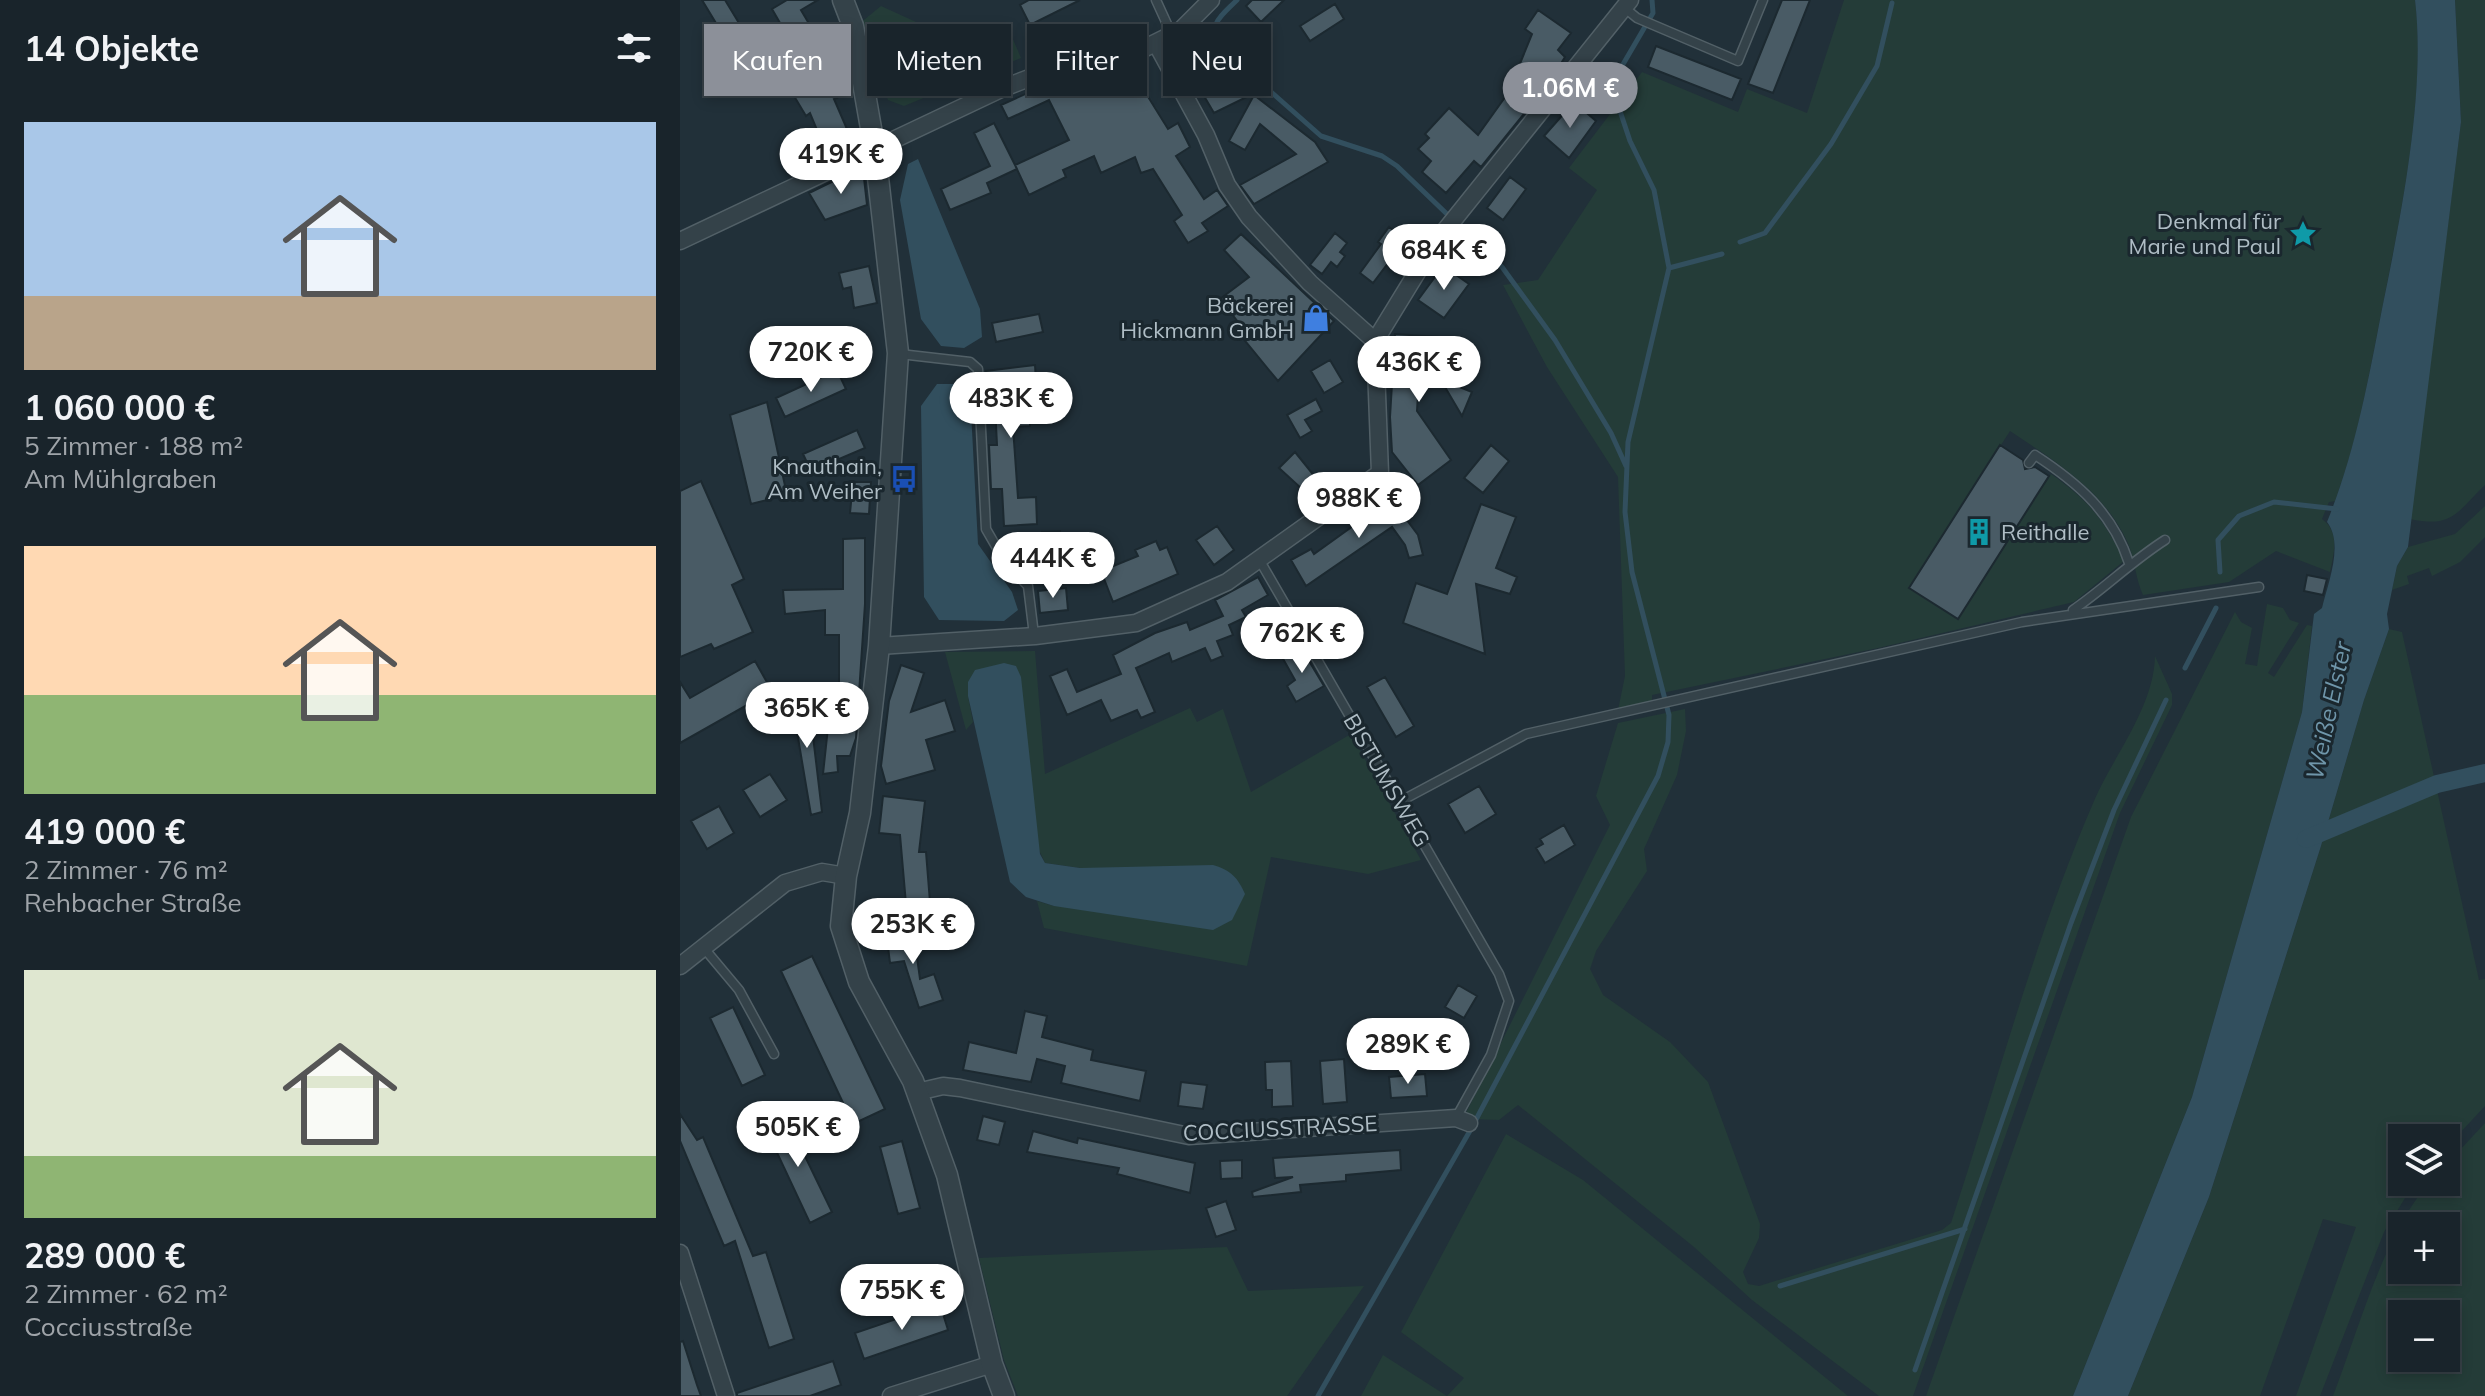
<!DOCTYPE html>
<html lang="de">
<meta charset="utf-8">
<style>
body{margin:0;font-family:Mulish,sans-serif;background:#263037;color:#f1f3f6;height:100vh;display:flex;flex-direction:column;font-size:30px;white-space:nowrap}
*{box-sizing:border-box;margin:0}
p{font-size:26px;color:#9fa4a9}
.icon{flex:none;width:44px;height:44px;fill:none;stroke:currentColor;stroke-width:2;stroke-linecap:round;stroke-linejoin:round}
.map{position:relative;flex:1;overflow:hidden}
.panel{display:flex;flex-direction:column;background:#19242b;width:680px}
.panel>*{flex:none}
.guide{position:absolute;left:24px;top:24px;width:760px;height:72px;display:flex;gap:16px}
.controls{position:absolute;left:1708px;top:1124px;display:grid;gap:16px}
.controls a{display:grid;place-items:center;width:72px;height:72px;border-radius:0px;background:#19242b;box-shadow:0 4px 12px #0003,0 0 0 2px #374147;font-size:40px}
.price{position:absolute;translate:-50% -68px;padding:0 18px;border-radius:28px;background:#fff;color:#222;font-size:26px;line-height:52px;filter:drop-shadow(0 2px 4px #0008)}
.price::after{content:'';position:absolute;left:50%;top:48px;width:24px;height:18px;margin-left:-12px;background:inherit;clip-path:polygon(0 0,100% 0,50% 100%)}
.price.on{background:#8c9099;color:#fff}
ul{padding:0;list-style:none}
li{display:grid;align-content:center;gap:16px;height:424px;padding:0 24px}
li span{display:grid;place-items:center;height:248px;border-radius:0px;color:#555}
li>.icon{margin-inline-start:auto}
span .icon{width:144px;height:144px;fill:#fffc;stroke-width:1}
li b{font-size:34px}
h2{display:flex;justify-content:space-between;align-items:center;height:96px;padding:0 24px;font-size:34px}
.chip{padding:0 28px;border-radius:0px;background:#19242b;box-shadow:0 4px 12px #0003,0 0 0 2px #374147;font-size:28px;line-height:72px}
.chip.on{background:#8c9099;color:#fff}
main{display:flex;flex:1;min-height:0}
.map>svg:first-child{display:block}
.green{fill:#243c38;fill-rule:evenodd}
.water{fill:#324f5e}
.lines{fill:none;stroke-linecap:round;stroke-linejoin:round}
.stream{stroke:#324f5e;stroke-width:5}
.canal{stroke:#324f5e;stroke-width:18}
.building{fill:#495b65;stroke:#1c2930;stroke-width:2}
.service-casing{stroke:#526067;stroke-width:11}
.minor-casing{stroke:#526067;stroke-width:19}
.tertiary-casing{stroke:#526067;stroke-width:23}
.service{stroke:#344249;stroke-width:8}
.minor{stroke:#344249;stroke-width:16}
.tertiary{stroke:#344249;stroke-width:20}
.labels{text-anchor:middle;stroke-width:6;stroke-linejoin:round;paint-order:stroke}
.poi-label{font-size:22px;fill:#afbdc5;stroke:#1a272e;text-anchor:end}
.street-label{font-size:22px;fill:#afbdc5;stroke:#1a272e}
.water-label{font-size:24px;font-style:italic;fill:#6f96aa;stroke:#1a272e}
</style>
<main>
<section class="panel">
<h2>14 Objekte<svg class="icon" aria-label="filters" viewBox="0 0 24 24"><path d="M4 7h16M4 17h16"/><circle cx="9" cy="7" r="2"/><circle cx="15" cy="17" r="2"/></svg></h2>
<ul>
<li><span style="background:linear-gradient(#a9c7e8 70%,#b9a48a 0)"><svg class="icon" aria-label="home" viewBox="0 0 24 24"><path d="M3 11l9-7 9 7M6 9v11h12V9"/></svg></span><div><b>1 060 000 €</b><p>5 Zimmer · 188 m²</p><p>Am Mühlgraben</p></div></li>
<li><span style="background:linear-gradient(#ffd9b3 60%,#8fb573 0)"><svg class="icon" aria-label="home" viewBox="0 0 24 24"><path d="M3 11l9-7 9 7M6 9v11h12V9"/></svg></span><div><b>419 000 €</b><p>2 Zimmer · 76 m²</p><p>Rehbacher Straße</p></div></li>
<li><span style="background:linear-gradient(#dfe7d0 75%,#8fb573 0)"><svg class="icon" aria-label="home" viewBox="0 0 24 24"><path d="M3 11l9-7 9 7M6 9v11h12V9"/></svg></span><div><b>289 000 €</b><p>2 Zimmer · 62 m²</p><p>Cocciusstraße</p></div></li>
</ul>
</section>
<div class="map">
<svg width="1805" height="1396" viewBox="0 0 1805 1396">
<rect width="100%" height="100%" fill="#213039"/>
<path class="green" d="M 1164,0 L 1735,0 C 1747,96 1719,223 1700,319 C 1688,381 1677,442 1655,501 L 1649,502 L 1642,519 C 1660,532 1654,552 1650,572 L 1596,551 L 1549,582 L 1463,595 C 1455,578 1455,558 1447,541 C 1422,489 1376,462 1330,431 L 1229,588 L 1278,619 L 1371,474 C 1408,500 1424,519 1444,561 L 1394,602 L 1198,648 L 972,695 L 972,701 L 938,710 L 945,676 L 938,477 L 867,367 L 823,285 L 858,280 L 917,190 L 889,168 L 962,72 L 1058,112 L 1067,89 L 1127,113 Z
M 1775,0 L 1805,0 L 1805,485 C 1776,513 1773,528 1730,519 L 1781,122 Z
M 201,6 L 258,32 L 332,37 L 341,58 L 224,106 L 208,100 L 179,24 Z
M 1805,506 L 1805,537 L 1780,562 L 1752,576 L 1749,568 L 1727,576 L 1729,584 L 1712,590 L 1717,566 L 1728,547 L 1775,534 Z
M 1587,604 L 1603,608 L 1610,620 L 1619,623 L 1588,673 L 1594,677 L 1627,625 L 1632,626 L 1622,712 L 1512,1097 L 1393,1396 L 1246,1396 L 1451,817 L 1555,612 L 1561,622 L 1572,628 L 1565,664 L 1577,666 Z
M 1709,629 L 1722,632 L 1799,980 L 1805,979 L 1805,1106 L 1766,1148 L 1766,1138 L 1722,1138 L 1722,1182 L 1735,1182 L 1704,1232 L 1640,1396 L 1616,1396 L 1676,1227 L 1643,1219 L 1580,1396 L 1448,1396 L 1529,1197 L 1641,846 L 1684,700 Z
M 355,651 L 365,774 L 510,708 L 517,722 L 543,709 L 571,792 L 671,734 L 741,860 L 688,874 L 591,857 L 567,966 L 364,928 L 357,901 L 374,906 L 400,868 L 365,863 L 288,696 L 293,722 L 286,730 L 265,652 Z
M 1475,656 L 1492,694 L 1492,705 L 1440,813 L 1233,1396 L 1199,1396 L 1072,1300 L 1014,1247 L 838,1105 L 819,1120 L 790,1119 L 786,1113 L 930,825 L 916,796 L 938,723 L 1005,709 L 1006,731 L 997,775 L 964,849 L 967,871 L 916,951 L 910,969 L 923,995 L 990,1042 L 1028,1082 L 1080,1224 L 1079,1238 L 1063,1272 L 1068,1284 L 1079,1286 L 1262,1230 L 1271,1223 C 1317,1083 1355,937 1414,801 C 1434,755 1474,707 1475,656 Z
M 1805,1123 L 1805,1396 L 1653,1396 C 1678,1332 1704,1232 1750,1182 L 1766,1182 L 1766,1165 ZM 1722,1226 L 1766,1226 L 1766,1270 L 1722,1270 ZM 1722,1314 L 1766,1314 L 1766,1358 L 1722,1358 Z
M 826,1134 L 903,1180 L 1168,1396 L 681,1396 L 703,1355 L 767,1396 L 784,1378 L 721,1332 Z
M 547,1247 L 568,1291 L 684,1286 L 607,1396 L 338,1396 L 324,1360 L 299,1258 Z"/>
<path class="water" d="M 1735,0 L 1775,0 L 1781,122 L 1728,547 L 1717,566 L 1707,614 L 1709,629 L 1684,700 L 1641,846 L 1529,1197 L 1448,1396 L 1393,1396 L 1512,1097 L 1622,712 L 1634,614 L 1642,608 C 1648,583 1664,544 1647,522 C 1675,453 1688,382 1702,309 C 1721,216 1746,93 1735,0 Z
M 238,159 L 300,309 L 302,337 L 284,348 L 261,346 L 241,319 L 220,200 L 228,164 Z
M 257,384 L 278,384 L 290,392 L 298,544 L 332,592 L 338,610 L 324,621 L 259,620 L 244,597 L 241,406 Z
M 324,663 L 336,666 L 341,677 L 360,854 L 365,863 L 400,868 L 533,865 C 551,870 558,878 565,894 L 552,920 L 533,930 L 374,906 L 346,897 L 330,882 L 288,696 L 288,682 L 295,670 Z"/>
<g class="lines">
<path class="stream" d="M 557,0 C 541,16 528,23 539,46 L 641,136 L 702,156 L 717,166 L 822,267 L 875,340 L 931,433 L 946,466
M 1060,242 L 1085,233 L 1151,144 L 1197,66 L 1212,3
M 989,268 L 1042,254
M 1540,572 L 1538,540 L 1559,516 L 1594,502 L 1657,509
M 1505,668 L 1536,608
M 1100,1286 L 1285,1229
M 1235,1370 L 1391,923 L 1434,810 L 1486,700
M 638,1396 L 791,1129 L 978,776 L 988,742 L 989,715 L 952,572 L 945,512 L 948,442 L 989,268 L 974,190 L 950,141 L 939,108 L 936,88 L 942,66 L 973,13 L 972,0"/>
<path class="canal" d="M 1626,839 L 1757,784 L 1805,773"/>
</g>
<path class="building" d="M 22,0 L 45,0 L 62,28 L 45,38 Z
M 107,0 L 138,0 L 121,10 L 144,49 L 132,56 L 157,98 L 154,99 L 170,136 L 144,147 L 130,113 L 126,116 L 114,96 L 127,89 L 102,47 L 111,42 L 92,9 Z
M 349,0 L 400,0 L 350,25 L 340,5 Z
M 572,0 L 604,0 L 581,22 L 566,6 Z
M 1102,0 L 1130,0 L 1093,93 L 1068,84 Z
M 655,4 L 664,19 L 630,41 L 620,26 Z
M 858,10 L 891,33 L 878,50 L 885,57 L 869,83 L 801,167 L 794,161 L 766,193 L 742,172 L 751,161 L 738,149 L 749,138 L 745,134 L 769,108 L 798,135 L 828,93 L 852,34 L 845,29 Z
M 530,44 L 538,57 L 581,90 L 534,113 L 514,79 L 528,71 L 517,52 Z
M 976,46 L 1061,79 L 1052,100 L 968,67 Z
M 445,75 L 457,90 L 462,87 L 488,129 L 498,123 L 510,147 L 496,156 L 524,199 L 537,190 L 548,206 L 522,223 L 528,231 L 508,243 L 494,221 L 502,215 L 473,169 L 461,173 L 455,157 L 421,173 L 414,156 L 383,170 L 386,177 L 349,195 L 335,165 L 389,140 L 369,100 L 328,119 L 321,105 L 381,78 L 388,91 Z
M 574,95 L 635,142 L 648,162 L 574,204 L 560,185 L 616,154 L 580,124 L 565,150 L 549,141 Z
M 894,102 L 916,121 L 889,158 L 864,136 Z
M 314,123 L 337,169 L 307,183 L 311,193 L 270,210 L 261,189 L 310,166 L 294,133 Z
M 174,171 L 184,178 L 187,205 L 145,220 L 129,193 Z
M 830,177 L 846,189 L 823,220 L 807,208 Z
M 709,227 L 736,247 L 725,262 L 715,254 L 693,283 L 680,273 L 701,244 L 698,242 Z
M 655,233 L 667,243 L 660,252 L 665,256 L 657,267 L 651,262 L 642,274 L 630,265 Z
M 561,234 L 654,321 L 598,381 L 561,336 L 566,332 L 540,299 L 569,277 L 544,250 Z
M 189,266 L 197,303 L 174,308 L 171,287 L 163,289 L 159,273 Z
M 763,266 L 789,284 L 764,318 L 738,300 Z
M 359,314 L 363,332 L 316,342 L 312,323 Z
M 715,334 L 773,338 L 767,382 L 792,392 L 782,416 L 741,346 L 737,411 L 771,460 L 738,485 L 712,452 L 710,417 Z
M 650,360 L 663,382 L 644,393 L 631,371 Z
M 355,365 L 356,381 L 349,382 L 350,426 L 333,427 L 338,498 L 356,497 L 357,524 L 324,526 L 322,489 L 311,489 L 309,445 L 317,445 L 314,385 L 307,385 L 306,371 Z
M 157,370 L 166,389 L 105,417 L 96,398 Z
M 636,399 L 642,411 L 625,420 L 632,431 L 620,438 L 607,415 Z
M 87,402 L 107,495 L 71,504 L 50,415 Z
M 177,430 L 185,448 L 131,471 L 123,454 Z
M 811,445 L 829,461 L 803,493 L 784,478 Z
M 1320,445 L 1343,460 L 1345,469 L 1355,467 L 1369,476 L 1278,619 L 1229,588 Z
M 615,452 L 636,478 L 623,490 L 599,468 Z
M 21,481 L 64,579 L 52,585 L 73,632 L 34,649 L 31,644 L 0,657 L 0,491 Z
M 173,482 L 191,482 L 189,514 L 170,513 Z
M 706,492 L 738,535 L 743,555 L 729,558 L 725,545 L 712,527 L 626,586 L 611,560 L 631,549 L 634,554 L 698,508 L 693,501 Z
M 801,504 L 836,517 L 816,568 L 837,577 L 830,594 L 796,584 L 805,654 L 723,623 L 736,583 L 767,594 Z
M 537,526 L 554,550 L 534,565 L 516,540 Z
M 380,531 L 379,546 L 362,553 L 362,532 Z
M 185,538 L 185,604 L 176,738 L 170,756 L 157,756 L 158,772 L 143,774 L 152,690 L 159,691 L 159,635 L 145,635 L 145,610 L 105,614 L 103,590 L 163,589 L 163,539 Z
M 476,541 L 480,550 L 487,547 L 498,574 L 433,602 L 421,571 L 458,556 L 455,550 Z
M 1627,575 L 1647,579 L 1643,595 L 1624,591 Z
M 578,577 L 588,595 L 562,610 L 566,617 L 549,625 L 553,635 L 537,641 L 543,656 L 531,661 L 525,648 L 492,662 L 489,653 L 456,668 L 475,712 L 461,718 L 457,710 L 431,721 L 421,700 L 387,715 L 370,676 L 387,669 L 397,692 L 441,674 L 433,655 L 475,633 L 507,622 L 510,630 L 543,616 L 535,600 Z
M 386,588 L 388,610 L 360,613 L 358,591 Z
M 620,646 L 644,686 L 616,702 L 607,686 L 615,680 L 602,657 Z
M 75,661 L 92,691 L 0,743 L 0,682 L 10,698 Z
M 221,665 L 244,673 L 231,712 L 265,700 L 275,731 L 246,740 L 255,770 L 206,784 L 201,766 L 209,701 Z
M 705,677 L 734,726 L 716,737 L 687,687 Z
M 128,694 L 142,812 L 131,815 L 111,696 Z
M 90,774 L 107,800 L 80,817 L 63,790 Z
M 799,786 L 816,814 L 785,833 L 768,804 Z
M 203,796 L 245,801 L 239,852 L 246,852 L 250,902 L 226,904 L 220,835 L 199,833 Z
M 39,806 L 54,833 L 27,849 L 11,821 Z
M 884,825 L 895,845 L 865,863 L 856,848 L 863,844 L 860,839 Z
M 233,928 L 240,979 L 254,974 L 263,1000 L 239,1008 L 224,961 L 210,963 L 206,931 Z
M 132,956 L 205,1109 L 173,1124 L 101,971 Z
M 778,985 L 797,996 L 784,1018 L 765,1007 Z
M 53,1007 L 85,1075 L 62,1086 L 30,1018 Z
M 345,1011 L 367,1016 L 362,1037 L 413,1050 L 411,1060 L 466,1071 L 460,1101 L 381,1083 L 385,1066 L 357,1059 L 351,1082 L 283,1070 L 289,1042 L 336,1053 Z
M 664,1059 L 667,1102 L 643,1104 L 640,1061 Z
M 611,1061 L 613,1106 L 592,1107 L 592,1090 L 586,1090 L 585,1062 Z
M 745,1074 L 747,1096 L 711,1098 L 709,1077 Z
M 501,1082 L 527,1085 L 523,1109 L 498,1106 Z
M 0,1114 L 17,1140 L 23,1137 L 73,1256 L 86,1252 L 114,1339 L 89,1348 L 55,1241 L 44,1246 L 0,1141 Z
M 105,1115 L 152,1212 L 130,1223 L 84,1125 Z
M 303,1116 L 325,1122 L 319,1145 L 297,1140 Z
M 353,1131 L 397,1143 L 398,1138 L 515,1163 L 510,1193 L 437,1174 L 439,1168 L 347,1152 Z
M 222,1141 L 240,1208 L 218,1214 L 200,1147 Z
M 720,1150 L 721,1170 L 666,1175 L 666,1181 L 620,1185 L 621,1192 L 573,1197 L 572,1192 L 613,1177 L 595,1178 L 593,1158 Z
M 562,1160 L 562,1178 L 541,1179 L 540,1161 Z
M 546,1201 L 556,1230 L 536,1237 L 526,1208 Z
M 260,1304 L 268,1330 L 184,1359 L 175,1333 Z
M 3,1341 L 17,1385 L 21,1396 L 0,1396 L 0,1342 Z
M 153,1361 L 161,1385 L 130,1396 L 57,1396 L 57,1393 Z"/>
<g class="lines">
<g class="service-casing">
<path id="service" d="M 476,0 L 492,35
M 946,9 L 957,18 L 1058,61 L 1083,0
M 220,354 L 290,362 L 298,369 L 306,529 L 325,562 L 348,586 L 354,635
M 1349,463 L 1355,455 C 1398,483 1433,513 1449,563
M 580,561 L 819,974 L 829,1001 L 811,1055 L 776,1118
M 1393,610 C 1425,588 1452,561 1485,540
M 719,802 L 846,734 L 1342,622 L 1579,587
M 23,947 L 59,990 L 94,1054"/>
</g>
<g class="minor-casing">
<path id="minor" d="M 476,43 L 526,135 L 547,185 L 569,217 L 630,283 L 695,341
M 0,241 L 321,89 L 375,68 L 459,51 L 501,30 L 531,0
M 199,646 L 355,636 L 456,623 L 547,582 L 700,473 L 695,341 L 755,243 L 950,0
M 0,966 L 105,883 L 142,872 L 166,876
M 237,1092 L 263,1086 L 280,1088 L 509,1136 L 776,1118 L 789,1123
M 0,1253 L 46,1396
M 211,1396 L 312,1364"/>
</g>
<g class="tertiary-casing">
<path id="tertiary" d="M 163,0 L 173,26 L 195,151 L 218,353 L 199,646 L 180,813 L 166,876 L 161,926 L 179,982 L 233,1081 L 267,1175 L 312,1364 L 324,1396"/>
</g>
<use href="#service" class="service"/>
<use href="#minor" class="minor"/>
<use href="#tertiary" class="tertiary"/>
</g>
<defs>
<g id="sight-bare" transform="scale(2.16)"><path d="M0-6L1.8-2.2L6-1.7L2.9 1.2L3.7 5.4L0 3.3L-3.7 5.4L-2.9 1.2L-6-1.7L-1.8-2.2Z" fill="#0f9aa8" stroke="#1a272e" stroke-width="2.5" paint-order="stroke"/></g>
<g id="shop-bare" transform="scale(2.16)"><path d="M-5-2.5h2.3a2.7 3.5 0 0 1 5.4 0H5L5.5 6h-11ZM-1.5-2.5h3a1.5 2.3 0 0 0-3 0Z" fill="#3f7fe0" stroke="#1a272e" stroke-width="2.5" paint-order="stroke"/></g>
<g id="bus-bare" transform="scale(2.16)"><path d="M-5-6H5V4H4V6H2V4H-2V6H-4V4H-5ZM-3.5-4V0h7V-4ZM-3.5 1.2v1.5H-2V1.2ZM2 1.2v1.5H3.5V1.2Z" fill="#1a4fb4" stroke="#1a272e" stroke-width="2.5" paint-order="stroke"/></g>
<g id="building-bare" transform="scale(2.16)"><path d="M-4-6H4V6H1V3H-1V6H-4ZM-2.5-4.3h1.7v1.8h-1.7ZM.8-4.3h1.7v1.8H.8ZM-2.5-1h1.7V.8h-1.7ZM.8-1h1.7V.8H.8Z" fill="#0f9aa8" stroke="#1a272e" stroke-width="2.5" paint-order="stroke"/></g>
</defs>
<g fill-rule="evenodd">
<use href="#sight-bare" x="1623" y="234"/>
<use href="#shop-bare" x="636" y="318"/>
<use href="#bus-bare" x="224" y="479"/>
<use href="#building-bare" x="1299" y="532"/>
</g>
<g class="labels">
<g class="poi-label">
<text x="1601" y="229">Denkmal für<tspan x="1601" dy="25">Marie und Paul</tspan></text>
<text x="614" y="313">Bäckerei<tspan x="614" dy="25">Hickmann GmbH</tspan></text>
<text x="202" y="474">Knauthain,<tspan x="202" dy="25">Am Weiher</tspan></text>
<text x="1321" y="540" text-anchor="start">Reithalle</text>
</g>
<g class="street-label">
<text transform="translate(707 780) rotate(60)" y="8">BISTUMSWEG</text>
<text transform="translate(600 1128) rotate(-3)" y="8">COCCIUSSTRASSE</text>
</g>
<g class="water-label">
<text transform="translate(1649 711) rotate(-78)" y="8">Weiße Elster</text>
</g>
</g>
</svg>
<div class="controls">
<a><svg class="icon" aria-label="layers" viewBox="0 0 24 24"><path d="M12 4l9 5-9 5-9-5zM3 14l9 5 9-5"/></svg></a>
<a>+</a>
<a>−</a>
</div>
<b class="price on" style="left:890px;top:130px">1.06M €</b>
<b class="price" style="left:161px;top:196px">419K €</b>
<b class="price" style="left:764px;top:292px">684K €</b>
<b class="price" style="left:131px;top:394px">720K €</b>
<b class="price" style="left:739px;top:404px">436K €</b>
<b class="price" style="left:331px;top:440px">483K €</b>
<b class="price" style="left:679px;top:540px">988K €</b>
<b class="price" style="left:373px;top:600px">444K €</b>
<b class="price" style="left:622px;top:675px">762K €</b>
<b class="price" style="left:127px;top:750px">365K €</b>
<b class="price" style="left:233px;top:966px">253K €</b>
<b class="price" style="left:728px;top:1086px">289K €</b>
<b class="price" style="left:118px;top:1169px">505K €</b>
<b class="price" style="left:222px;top:1332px">755K €</b>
<div class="guide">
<a class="chip on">Kaufen</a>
<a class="chip">Mieten</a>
<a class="chip">Filter</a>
<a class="chip">Neu</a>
</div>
</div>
</main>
